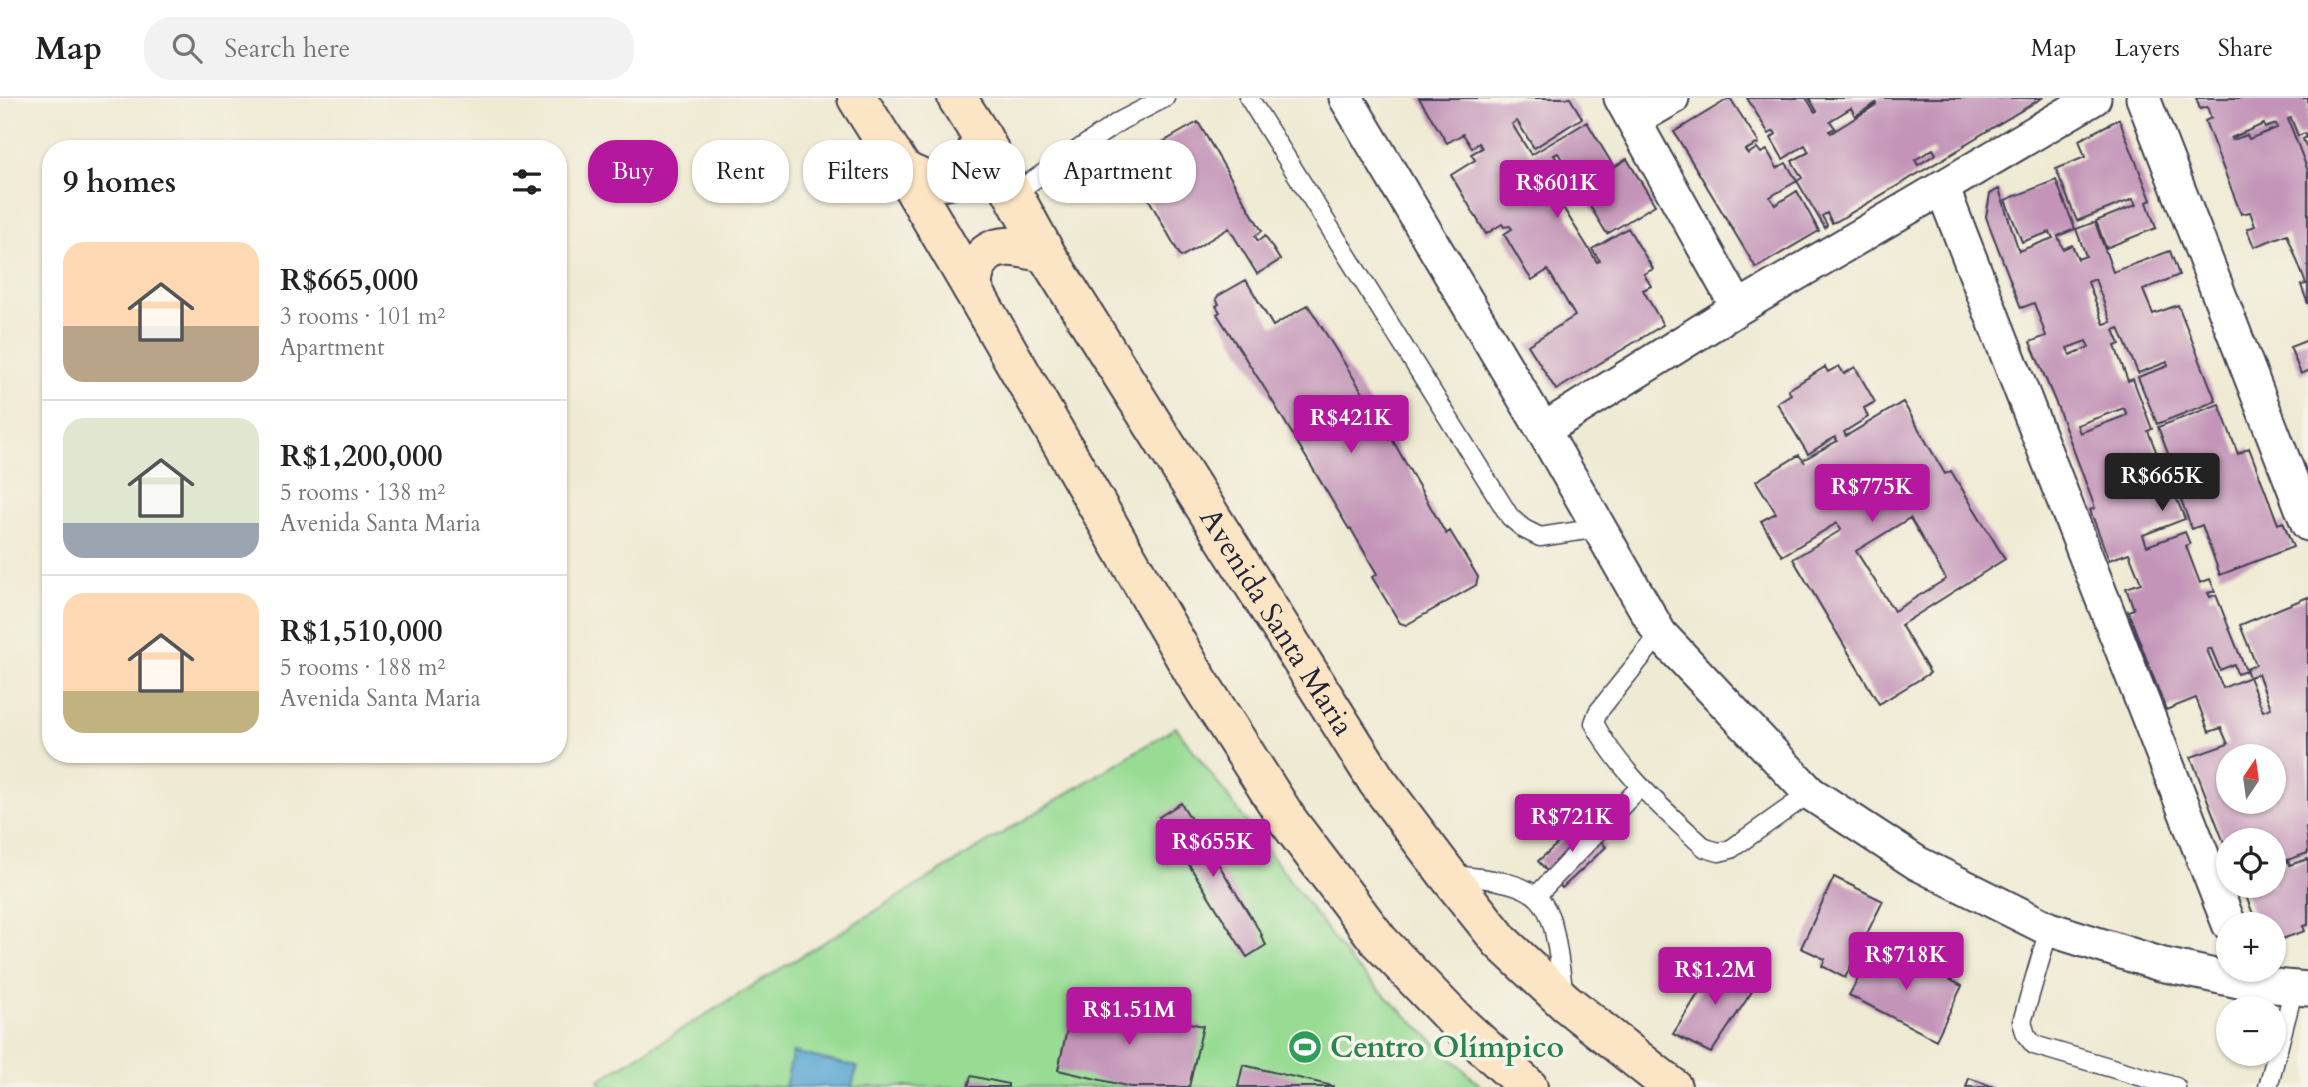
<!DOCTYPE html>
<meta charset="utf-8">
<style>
body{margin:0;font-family:Cardo,serif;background:#f2f2f2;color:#222;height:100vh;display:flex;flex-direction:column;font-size:26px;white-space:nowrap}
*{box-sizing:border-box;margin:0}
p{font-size:23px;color:#767676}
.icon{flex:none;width:38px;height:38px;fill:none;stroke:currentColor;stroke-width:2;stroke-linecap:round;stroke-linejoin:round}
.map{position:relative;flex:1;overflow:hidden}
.sheet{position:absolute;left:42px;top:42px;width:525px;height:623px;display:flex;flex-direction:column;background:#fff;border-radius:28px;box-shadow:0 2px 5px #0004}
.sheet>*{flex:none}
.guide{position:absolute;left:588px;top:42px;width:665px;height:63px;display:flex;gap:14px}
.needle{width:46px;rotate:13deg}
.fabs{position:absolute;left:2216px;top:646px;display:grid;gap:14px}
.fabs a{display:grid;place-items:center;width:70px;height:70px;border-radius:50%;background:#fff;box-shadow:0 2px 5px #0004;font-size:35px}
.price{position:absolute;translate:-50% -60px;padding:0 16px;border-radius:7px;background:#b5179e;color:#fff;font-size:23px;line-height:46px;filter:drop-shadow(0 2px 4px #0008)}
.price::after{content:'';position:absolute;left:50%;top:42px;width:21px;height:16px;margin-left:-10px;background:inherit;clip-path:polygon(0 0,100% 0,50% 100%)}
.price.current{background:#222;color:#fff}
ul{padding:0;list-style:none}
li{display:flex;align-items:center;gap:21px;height:175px;padding:0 21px}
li+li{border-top:2px solid #e0e0e0}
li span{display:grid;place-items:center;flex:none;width:196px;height:140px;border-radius:21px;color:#555}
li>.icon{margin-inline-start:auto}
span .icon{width:84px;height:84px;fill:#fffc;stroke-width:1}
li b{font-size:30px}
h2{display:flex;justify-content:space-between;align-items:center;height:84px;padding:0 21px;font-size:30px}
.chip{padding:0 24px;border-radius:28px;background:#fff;box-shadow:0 2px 5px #0004;font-size:24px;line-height:63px}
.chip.current{background:#b5179e;color:#fff}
header{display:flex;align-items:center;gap:42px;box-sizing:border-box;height:98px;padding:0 35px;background:#fff;border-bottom:2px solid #e0e0e0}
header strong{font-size:33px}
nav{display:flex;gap:38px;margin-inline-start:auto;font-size:24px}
.search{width:490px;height:63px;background:#f2f2f2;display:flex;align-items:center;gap:18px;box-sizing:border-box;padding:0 24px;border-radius:28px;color:#767676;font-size:26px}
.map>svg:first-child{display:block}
.green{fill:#98dc94;stroke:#5d7f68;stroke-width:2}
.water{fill:#5aa6d2;stroke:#3e6486;stroke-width:2}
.building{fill:#c394b8;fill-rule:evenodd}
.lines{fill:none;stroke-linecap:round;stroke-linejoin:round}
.service-casing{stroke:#414052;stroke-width:21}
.minor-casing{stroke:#414052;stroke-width:37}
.secondary-casing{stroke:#414052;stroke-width:42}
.service{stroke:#fff;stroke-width:18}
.minor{stroke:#fff;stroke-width:33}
.secondary{stroke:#fce5c4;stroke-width:38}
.labels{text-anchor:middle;stroke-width:7;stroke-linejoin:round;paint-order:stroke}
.street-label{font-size:30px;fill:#22223b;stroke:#f7f3e8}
.leisure-label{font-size:30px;font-weight:bold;fill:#27864d;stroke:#f7f3e8;text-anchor:start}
</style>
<header>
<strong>Map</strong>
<div class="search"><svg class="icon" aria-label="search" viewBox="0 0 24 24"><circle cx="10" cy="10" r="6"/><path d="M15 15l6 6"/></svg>Search here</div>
<nav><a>Map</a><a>Layers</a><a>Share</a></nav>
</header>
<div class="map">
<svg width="2308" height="989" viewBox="0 0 2308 989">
<rect width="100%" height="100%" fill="#f7f3e8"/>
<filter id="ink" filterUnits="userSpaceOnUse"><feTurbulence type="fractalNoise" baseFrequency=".0143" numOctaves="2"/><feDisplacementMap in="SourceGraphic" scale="14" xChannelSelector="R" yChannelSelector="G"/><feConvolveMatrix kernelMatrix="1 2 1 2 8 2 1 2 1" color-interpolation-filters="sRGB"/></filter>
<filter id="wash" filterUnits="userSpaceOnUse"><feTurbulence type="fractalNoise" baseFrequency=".00686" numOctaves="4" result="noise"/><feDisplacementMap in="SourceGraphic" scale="28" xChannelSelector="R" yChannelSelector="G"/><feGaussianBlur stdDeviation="1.57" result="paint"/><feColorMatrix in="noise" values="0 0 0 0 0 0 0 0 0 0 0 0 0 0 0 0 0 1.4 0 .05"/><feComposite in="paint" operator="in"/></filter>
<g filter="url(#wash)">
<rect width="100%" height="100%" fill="#efead3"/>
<path class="green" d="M 1176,629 L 1353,867 L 1482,989 L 603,989 L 599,982 Z"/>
<path class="water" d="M 793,954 L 857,969 L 852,989 L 785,989 Z"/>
<g id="blocks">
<path class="building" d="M 1419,0 L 1570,0 L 1582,20 L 1534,50 L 1517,23 L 1512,26 L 1531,57 L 1587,24 L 1614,69 L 1627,61 L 1655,107 L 1607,136 L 1579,90 L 1593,81 L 1590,77 L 1576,85 L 1558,55 L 1554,57 L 1576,92 L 1559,103 L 1597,164 L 1600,163 L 1592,151 L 1628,130 L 1653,171 L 1644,176 L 1651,188 L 1643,192 L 1663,227 L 1556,292 L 1528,247 L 1575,218 L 1548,172 L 1532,182 L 1527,175 L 1504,136 L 1512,131 L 1510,128 L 1504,129 L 1502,126 L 1486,136 L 1451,77 L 1475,62 L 1471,56 L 1482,50 L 1479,45 L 1472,50 L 1463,36 L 1447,45 Z
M 1730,0 L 1759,45 L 1745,52 L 1748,56 L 1757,50 L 1761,55 L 1767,52 L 1777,70 L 1786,65 L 1797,83 L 1770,99 L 1775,107 L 1797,93 L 1819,133 L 1756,170 L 1674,34 Z
M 1747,0 L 1806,0 L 1815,14 L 1817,13 L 1809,0 L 2042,0 L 1964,47 L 1965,48 L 1837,123 L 1832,125 L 1827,115 L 1822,118 L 1827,127 L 1825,130 L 1797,83 L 1802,80 L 1792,63 L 1809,54 L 1805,47 L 1783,61 L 1771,40 L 1776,36 L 1774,33 L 1769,36 ZM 1876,5 L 1876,7 L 1831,35 L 1829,33 L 1835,30 L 1830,23 L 1851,10 L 1855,18 ZM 1933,51 L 1936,56 L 1918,67 L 1915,62 Z
M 2196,0 L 2308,0 L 2308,53 L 2303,41 L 2307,39 L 2305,35 L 2298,38 L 2291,20 L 2288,21 L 2308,73 L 2308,206 L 2301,187 L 2306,186 L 2287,136 L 2254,149 L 2247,131 L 2255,128 L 2250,114 L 2241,116 L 2205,23 L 2211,20 L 2207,9 L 2200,11 ZM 2264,26 L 2265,30 L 2276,26 L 2277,30 L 2249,41 L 2247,37 L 2232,42 L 2231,40 Z
M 2119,21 L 2151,102 L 2147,104 L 2156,130 L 2106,150 L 2096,123 L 2136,107 L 2133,101 L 2077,123 L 2056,71 L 2085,59 L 2079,42 Z
M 1198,24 L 1262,133 L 1255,138 L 1258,143 L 1265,138 L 1280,162 L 1257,176 L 1229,130 L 1181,159 L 1128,64 Z
M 2056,82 L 2075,131 L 2058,138 L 2063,151 L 2072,147 L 2078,161 L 2086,158 L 2076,131 L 2095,124 L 2113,174 L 2170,153 L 2179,177 L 2143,192 L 2153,216 L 2178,207 L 2216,303 L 2157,326 L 2138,279 L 2168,268 L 2167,264 L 2138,275 L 2119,230 L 2114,232 L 2120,246 L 2115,248 L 2128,283 L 2133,281 L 2152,331 L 2148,333 L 2160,363 L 2164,361 L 2173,381 L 2163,385 L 2168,397 L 2174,395 L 2185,421 L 2143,437 L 2147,448 L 2185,434 L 2190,446 L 2186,448 L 2200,485 L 2210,481 L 2215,493 L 2208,495 L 2210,499 L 2216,497 L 2246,573 L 2237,576 L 2234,566 L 2220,572 L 2211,550 L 2207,552 L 2223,590 L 2249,579 L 2263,613 L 2271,610 L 2258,576 L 2249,579 L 2246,571 L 2256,567 L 2240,527 L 2308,499 L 2308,728 L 2306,729 L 2308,755 L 2273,767 L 2273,742 L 2228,742 L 2228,755 L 2191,659 L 2228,646 L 2221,630 L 2209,634 L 2196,600 L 2166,612 L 2128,513 L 2134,511 L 2126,490 L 2141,485 L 2129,455 L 2109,462 L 2090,412 L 2095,410 L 2058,310 L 2030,244 L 2046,238 L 2034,205 L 2021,210 L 1986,119 L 1990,96 L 1999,91 L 2019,153 L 2053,140 L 2050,134 L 2022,144 L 2005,102 ZM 2095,181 L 2111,224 L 2104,226 L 2088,184 ZM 2086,243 L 2089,249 L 2070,257 L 2067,250 ZM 2124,310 L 2127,317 L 2080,335 L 2077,327 ZM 2228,658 L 2273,658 L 2273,704 L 2228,704 Z
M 1246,182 L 1273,228 L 1308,207 L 1393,343 L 1446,436 L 1450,433 L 1478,479 L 1476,487 L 1406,527 L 1400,525 L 1372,479 L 1377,476 L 1351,431 L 1349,431 L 1267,294 L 1217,216 L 1220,214 L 1216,208 L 1219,206 L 1216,201 L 1218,198 Z
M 2308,242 L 2308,273 L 2301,276 L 2290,249 Z
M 1839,268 L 1844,276 L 1855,269 L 1875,304 L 1864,310 L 1868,319 L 1844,334 L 1846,338 L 1903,304 L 1945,376 L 1951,373 L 2005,461 L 1901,527 L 1930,575 L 1879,606 L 1793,461 L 1841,432 L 1837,425 L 1782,458 L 1761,423 L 1776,415 L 1756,383 L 1799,357 L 1805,365 L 1803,362 L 1837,343 L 1835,339 L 1808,356 L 1777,305 L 1791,296 L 1788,292 L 1825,269 L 1828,274 ZM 1910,420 L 1946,481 L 1894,513 L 1856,453 Z
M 2219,306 L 2238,356 L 2249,350 L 2278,426 L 2283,424 L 2293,449 L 2220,477 L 2202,427 L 2192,431 L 2173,381 L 2177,379 L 2158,329 Z
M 1181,705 L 1262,837 L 1261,838 L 1266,847 L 1247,859 L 1159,719 Z
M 1583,723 L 1606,749 L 1562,790 L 1538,763 Z
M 2308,761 L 2308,827 L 2303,828 L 2305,833 L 2279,842 L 2273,833 L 2273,826 L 2257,826 L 2242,788 L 2273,788 L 2273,769 L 2289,763 L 2290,767 Z
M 1834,779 L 1883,803 L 1845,880 L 1822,868 L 1825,861 L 1801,850 Z
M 1877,847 L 1926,873 L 1928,870 L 1962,888 L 1936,942 L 1849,897 Z
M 1720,861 L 1757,886 L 1711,955 L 1673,936 Z
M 1074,900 L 1203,928 L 1189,989 L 1131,989 L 1058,972 Z
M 1243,967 L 1333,988 L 1333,989 L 1238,989 Z
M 971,978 L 1008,986 L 1008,989 L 968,989 Z
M 1969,980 L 1994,989 L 1966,989 Z"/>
</g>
</g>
<g filter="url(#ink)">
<use href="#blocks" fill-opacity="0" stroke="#414052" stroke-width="2"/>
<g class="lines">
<g class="service-casing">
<path id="service" d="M 1249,0 L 1510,419 L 1524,431 L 1540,439 L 1599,430
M 1013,96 L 1120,23 L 1165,0
M 1660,536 L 1598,614 L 1594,625 C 1620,675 1665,712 1705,750 L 1719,754 L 1731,751 L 1810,695
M 1451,777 C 1556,786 1550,800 1564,897
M 1537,797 L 1640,689
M 2049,831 L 2022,924 L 2026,937 L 2034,947 L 2176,989
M 2268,989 L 2294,890"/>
</g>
<g class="minor-casing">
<path id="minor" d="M 1346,0 L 1543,332 L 1660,536 L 1810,695 L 1917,765 L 2049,831 L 2160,866 L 2252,886 L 2308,891
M 1621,0 L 1738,210 L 2094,0
M 2143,0 L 2308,426
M 1634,22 L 1672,0
M 1942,89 L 2229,826
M 1543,332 L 1738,210"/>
</g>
<g class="secondary-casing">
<g id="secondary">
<path d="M 857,0 L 902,71 L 972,190 L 1195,577 L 1289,724 L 1379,843 L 1455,922 L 1528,989"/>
<path id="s1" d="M 957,0 L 982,39 L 1046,156 L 1377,683 L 1447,776 L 1501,844 L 1565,904 L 1672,989"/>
<path d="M 902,71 C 944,96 967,83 982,39"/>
<path d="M 972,190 C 973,183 974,174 977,168 C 991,140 1021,149 1046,156"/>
</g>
</g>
<use href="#service" class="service"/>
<use href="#minor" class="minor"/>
<use href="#secondary" class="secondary"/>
</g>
</g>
<defs>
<g id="stadium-disc" transform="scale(1.75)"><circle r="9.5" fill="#2e9e5b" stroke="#f7f3e8"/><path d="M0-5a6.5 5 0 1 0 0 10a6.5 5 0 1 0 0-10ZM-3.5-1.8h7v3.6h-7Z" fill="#fff"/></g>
</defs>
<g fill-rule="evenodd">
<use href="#stadium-disc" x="1305" y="949"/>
</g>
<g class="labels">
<g class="street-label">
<text dy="10" stroke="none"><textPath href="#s1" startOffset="614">Avenida Santa Maria</textPath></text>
</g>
<g class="leisure-label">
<text x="1330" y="959">Centro Olímpico</text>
</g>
</g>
</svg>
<div class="fabs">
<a><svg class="needle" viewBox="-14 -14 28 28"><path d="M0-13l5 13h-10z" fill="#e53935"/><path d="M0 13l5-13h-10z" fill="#767676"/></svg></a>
<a><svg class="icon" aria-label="locate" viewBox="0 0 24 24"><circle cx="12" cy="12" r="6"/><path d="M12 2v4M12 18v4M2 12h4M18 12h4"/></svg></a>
<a>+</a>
<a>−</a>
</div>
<b class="price" style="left:1557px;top:122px">R$601K</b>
<b class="price" style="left:1351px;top:357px">R$421K</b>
<b class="price current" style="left:2162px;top:415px">R$665K</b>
<b class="price" style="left:1872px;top:426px">R$775K</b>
<b class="price" style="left:1572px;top:756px">R$721K</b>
<b class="price" style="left:1213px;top:781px">R$655K</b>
<b class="price" style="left:1906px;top:894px">R$718K</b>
<b class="price" style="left:1715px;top:909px">R$1.2M</b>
<b class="price" style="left:1129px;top:949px">R$1.51M</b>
<div class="guide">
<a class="chip current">Buy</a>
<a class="chip">Rent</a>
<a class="chip">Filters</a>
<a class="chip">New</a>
<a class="chip">Apartment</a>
</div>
<section class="sheet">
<h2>9 homes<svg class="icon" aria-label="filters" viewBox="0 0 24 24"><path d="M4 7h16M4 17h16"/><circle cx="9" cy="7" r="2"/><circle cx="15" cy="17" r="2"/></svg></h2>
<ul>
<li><span style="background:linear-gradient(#ffd9b3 60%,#b9a48a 0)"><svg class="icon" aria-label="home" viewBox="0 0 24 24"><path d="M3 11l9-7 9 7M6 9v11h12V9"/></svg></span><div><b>R$665,000</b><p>3 rooms · 101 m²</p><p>Apartment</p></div></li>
<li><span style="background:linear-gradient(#dfe7d0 75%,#9aa5b1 0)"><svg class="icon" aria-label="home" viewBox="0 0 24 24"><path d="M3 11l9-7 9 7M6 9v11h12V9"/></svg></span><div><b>R$1,200,000</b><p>5 rooms · 138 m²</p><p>Avenida Santa Maria</p></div></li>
<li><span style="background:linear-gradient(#ffd9b3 70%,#c2b280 0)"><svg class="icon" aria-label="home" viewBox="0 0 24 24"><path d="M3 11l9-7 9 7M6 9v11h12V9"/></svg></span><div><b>R$1,510,000</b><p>5 rooms · 188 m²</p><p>Avenida Santa Maria</p></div></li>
</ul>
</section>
</div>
